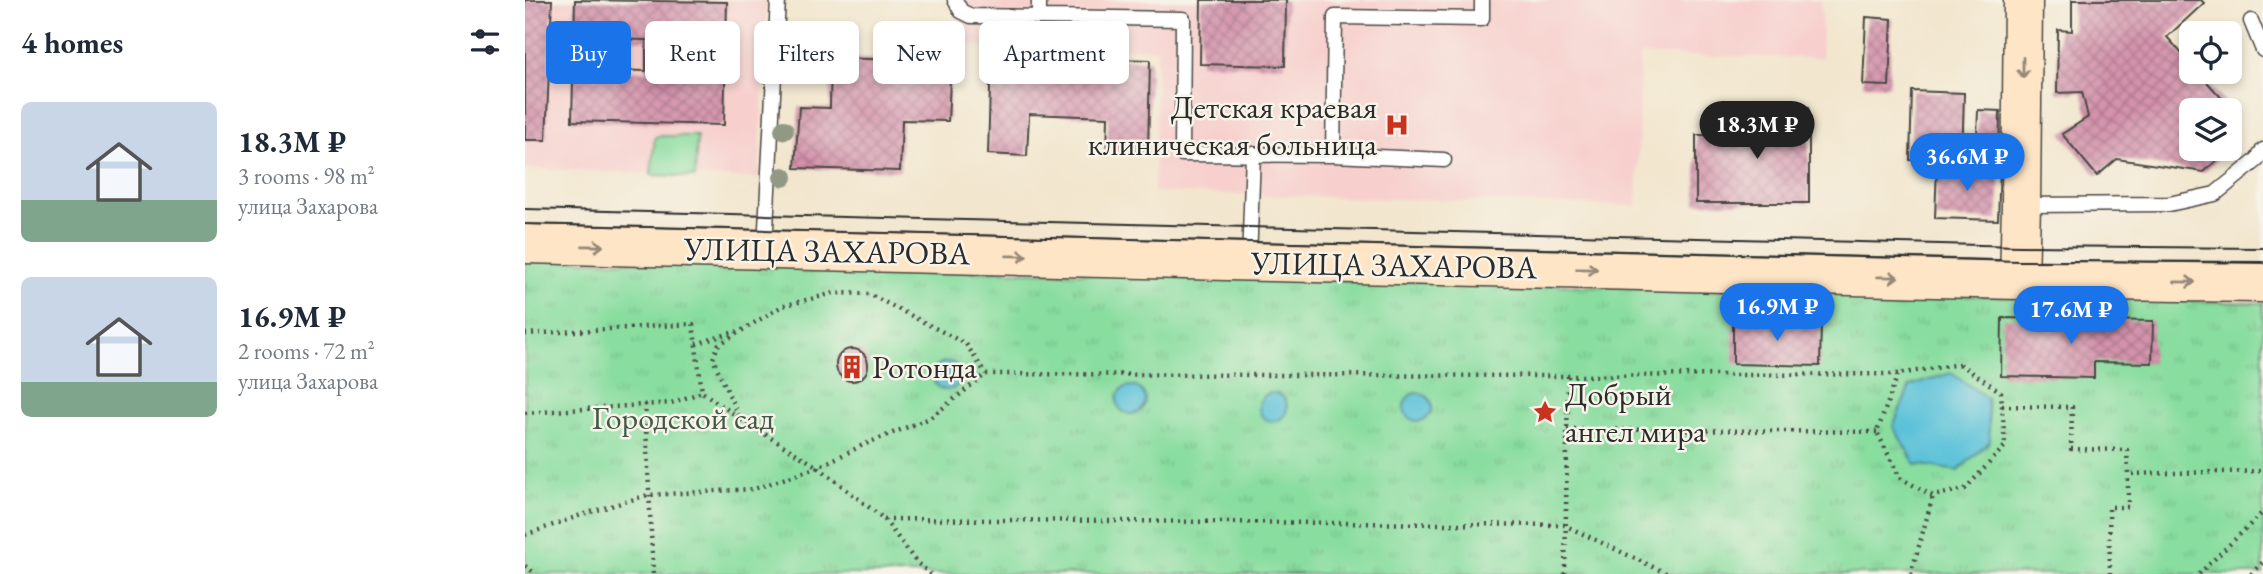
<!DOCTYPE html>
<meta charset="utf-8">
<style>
body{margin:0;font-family:"EB Garamond",serif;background:#f6f6f7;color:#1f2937;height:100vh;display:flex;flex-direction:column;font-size:26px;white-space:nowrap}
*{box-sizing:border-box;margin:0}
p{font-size:23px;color:#747a83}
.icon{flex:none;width:38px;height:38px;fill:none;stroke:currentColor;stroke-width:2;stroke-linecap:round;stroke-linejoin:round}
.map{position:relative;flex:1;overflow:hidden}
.side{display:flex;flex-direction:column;background:#fff;width:525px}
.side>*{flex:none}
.banner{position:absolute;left:21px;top:21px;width:665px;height:63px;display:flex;gap:14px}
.tools{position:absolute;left:1654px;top:21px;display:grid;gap:14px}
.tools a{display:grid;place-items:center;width:63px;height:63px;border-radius:10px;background:#fff;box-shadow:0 4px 10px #0003;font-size:35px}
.price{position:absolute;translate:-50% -60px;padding:0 16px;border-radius:24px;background:#1a73e8;color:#fff;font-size:23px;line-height:46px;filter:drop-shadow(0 2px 4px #0008)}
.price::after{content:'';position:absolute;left:50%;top:42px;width:21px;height:16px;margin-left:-10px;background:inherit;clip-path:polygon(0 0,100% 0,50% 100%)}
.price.current{background:#222;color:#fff}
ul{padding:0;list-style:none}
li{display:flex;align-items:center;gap:21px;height:175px;padding:0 21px}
li span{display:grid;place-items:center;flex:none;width:196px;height:140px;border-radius:10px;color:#555}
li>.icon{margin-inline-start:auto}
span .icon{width:84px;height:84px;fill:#fffc;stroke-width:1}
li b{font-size:30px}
h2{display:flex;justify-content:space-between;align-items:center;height:84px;padding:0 21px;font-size:30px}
.tag{padding:0 24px;border-radius:10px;background:#fff;box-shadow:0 4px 10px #0003;font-size:24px;line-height:63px}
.tag.current{background:#1a73e8;color:#fff}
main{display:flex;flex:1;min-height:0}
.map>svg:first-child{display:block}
.built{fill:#f7d0cd}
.green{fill:#88dd9f;stroke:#5a8465;stroke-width:2}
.park{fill:url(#park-tufts);stroke:#5a8465;stroke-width:2}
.water{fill:#5bc2d9;stroke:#437682;stroke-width:2}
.building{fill:url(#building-cross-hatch);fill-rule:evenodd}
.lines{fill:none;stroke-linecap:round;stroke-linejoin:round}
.lane-casing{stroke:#494743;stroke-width:17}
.secondary-casing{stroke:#494743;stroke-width:41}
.path{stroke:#494743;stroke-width:4.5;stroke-dasharray:2 5;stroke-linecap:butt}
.lane{stroke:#fff;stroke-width:14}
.secondary{stroke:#fee5c5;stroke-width:38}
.tram{stroke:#2b2b2b;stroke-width:2}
.tree{fill:#919884}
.oneway{stroke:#948878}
.labels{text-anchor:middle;stroke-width:5;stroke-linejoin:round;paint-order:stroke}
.poi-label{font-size:32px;fill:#2b2b2b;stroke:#f7f3e8;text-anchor:start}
.street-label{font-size:32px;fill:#2b2b2b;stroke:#f7f3e8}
.park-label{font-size:32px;fill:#425848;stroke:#f7f3e8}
</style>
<main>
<section class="side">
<h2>4 homes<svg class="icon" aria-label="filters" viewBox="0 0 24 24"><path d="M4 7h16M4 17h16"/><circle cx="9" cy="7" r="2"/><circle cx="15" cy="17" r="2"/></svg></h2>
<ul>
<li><span style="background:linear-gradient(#c9d6e8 70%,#7fa58c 0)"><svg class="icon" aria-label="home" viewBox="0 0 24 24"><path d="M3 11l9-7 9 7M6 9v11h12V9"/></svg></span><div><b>18.3M ₽</b><p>3 rooms · 98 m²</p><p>улица Захарова</p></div></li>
<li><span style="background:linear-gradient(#c9d6e8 75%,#7fa58c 0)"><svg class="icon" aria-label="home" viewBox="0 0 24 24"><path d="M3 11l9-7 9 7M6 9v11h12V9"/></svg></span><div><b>16.9M ₽</b><p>2 rooms · 72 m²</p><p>улица Захарова</p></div></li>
</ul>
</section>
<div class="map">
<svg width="1738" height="574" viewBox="0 0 1738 574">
<defs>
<pattern id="park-tufts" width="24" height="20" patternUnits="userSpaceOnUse" patternTransform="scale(1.75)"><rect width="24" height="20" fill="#88dd9f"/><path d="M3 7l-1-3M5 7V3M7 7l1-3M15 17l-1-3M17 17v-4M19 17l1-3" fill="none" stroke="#76be89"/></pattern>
<pattern id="building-cross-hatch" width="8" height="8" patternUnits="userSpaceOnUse" patternTransform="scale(1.75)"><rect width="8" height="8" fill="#d493ac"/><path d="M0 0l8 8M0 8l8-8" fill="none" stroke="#ac788c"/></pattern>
</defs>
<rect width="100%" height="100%" fill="#f7f3e8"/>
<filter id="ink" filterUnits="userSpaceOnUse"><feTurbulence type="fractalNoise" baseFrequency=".0143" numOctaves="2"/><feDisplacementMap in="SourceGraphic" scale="14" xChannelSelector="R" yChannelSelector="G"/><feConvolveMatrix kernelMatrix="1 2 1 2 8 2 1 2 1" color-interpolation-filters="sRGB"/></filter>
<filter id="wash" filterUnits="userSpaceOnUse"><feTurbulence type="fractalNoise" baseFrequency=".00686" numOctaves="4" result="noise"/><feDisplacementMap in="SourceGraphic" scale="28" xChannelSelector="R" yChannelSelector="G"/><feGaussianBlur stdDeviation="1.57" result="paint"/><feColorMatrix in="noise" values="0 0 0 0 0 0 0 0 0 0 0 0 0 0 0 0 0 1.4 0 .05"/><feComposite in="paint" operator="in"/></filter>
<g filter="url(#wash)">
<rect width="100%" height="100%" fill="#f2e6ce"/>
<path class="built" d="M 0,0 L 242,0 L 234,179 L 0,168 Z
M 432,0 L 1296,0 L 1297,58 L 1115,55 L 1112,206 L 629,192 L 632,49 L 431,46 Z"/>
<path class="green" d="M 135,136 L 172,136 L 170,177 L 126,175 L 130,137 Z"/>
<path class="park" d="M 0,259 L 1738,303 L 1738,574 L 0,574 Z"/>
<path class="water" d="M408 376a14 14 0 1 1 28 0a14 14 0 1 1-28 0Z
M 1426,373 L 1462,398 L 1465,441 L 1433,471 L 1390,464 L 1368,426 L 1385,386 Z
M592 400a14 14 0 1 1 28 0a14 14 0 1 1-28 0Z
M879 407a14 14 0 1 1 28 0a14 14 0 1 1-28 0Z
M734 407a14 14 0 1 1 28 0a14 14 0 1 1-28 0Z"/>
<g id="blocks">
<path class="building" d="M 0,0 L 27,0 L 21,140 L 0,140 Z
M 50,0 L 202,2 L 199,125 L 47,121 ZM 77,39 L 121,40 L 121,71 L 77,70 Z
M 676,0 L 761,0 L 760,66 L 675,64 Z
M 1547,0 L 1676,0 L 1679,3 L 1642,37 L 1666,64 L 1666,72 L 1673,72 L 1712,115 L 1704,122 L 1704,110 L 1666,110 L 1666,149 L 1704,149 L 1679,172 L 1592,159 L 1572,176 L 1537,134 L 1563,117 L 1557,92 L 1532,93 L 1533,30 L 1547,31 Z
M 1341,17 L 1367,19 L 1364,86 L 1338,85 Z
M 466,55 L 625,60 L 623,152 L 582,151 L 583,117 L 504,114 L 502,156 L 463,154 Z
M 306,58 L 426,61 L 423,121 L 377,120 L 375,171 L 270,168 L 274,107 L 305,108 Z
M 1387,91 L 1439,93 L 1437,161 L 1385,160 Z
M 1231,107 L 1284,107 L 1284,203 L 1171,203 L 1171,135 L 1231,135 Z
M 1453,110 L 1475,111 L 1474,163 L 1451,162 Z
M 1412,166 L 1475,168 L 1473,220 L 1410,218 Z
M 1477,318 L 1628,321 L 1627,363 L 1569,362 L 1569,378 L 1476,376 Z
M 1208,321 L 1296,322 L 1295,366 L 1208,364 Z
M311 365a16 16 0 1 1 32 0a16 16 0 1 1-32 0Z"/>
</g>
</g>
<g filter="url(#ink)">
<use href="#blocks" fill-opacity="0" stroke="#494743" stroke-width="2"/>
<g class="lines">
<g class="lane-casing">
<path id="lane" d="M 430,0 L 436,11 L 446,16 L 658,19 L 657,154 L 808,155 L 810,17 L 957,19 L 957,0
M 514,17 L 514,0
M 1726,21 L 1738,50
M 808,155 L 919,160
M 1498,205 L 1644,204 L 1690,194 L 1732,160 L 1738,150
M 240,247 L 253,0
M 724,261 L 728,154"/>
</g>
<g class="secondary-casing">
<path id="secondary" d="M 0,244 L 1494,280 L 1738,283
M 1494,280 L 1496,205 L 1498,0"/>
</g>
<path class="path" d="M 0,334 L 168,324 L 177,392 L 215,418
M 171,344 L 212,331
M 1435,364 L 1476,392 L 1480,446 L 1440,489 L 1408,496 L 1375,478 L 1352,432 L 1373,374 Z
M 120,404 L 128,574
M 1477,406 L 1547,407 L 1546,449 L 1602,450 L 1603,474 L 1738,471
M 0,413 L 146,403 L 177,392
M 1042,429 L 1352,432
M 359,519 L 1039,525 L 1143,574
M 0,535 L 59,514 L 123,495 L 229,489 L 293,467 L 338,445 L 405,418 L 461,374 L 1043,376 L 1373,374
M 0,566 L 11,574
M 406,574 L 392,563 L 359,519 L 293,467 L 215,419 L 188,359 L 193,345 L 257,306 L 310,293 L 344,294 L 441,344 L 461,374
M 1040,574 L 1043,376
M 1386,574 L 1408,496
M 1585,574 L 1584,507 L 1603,507 L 1603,474
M 1674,574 L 1738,512
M 1726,574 L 1738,562"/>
<use href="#lane" class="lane"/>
<use href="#secondary" class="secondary"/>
<path class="tram" d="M 0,209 L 1495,246 L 1738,248
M 0,224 L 1495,261 L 1738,262"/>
</g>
<g class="tree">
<circle cx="259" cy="130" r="10"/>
<circle cx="258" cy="177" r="10"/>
</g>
<defs><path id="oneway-shaft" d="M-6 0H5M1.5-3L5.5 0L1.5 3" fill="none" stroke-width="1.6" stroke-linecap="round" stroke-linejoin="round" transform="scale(1.75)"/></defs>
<g class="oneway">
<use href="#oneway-shaft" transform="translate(1498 68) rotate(90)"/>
<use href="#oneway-shaft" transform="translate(68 246) rotate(1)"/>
<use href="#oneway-shaft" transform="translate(492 256) rotate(1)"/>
<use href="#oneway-shaft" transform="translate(1062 269) rotate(1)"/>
<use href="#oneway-shaft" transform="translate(1363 277) rotate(1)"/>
<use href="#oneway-shaft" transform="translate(1660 282) rotate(1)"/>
</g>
</g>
<defs>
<g id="hospital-bare" transform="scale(1.89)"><path d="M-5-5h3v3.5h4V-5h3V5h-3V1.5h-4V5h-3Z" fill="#c8321e" stroke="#f7f3e8" stroke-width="2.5" paint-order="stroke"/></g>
<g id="building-bare" transform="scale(1.89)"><path d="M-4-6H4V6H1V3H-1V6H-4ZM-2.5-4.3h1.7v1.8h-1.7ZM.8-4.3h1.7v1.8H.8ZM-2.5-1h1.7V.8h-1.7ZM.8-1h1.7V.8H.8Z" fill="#c8321e" stroke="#f7f3e8" stroke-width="2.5" paint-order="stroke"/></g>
<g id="sight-bare" transform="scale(1.89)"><path d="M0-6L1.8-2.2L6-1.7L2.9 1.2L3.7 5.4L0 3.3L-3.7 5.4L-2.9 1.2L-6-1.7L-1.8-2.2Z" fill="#c8321e" stroke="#f7f3e8" stroke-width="2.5" paint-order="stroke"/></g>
</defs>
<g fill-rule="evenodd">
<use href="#hospital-bare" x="872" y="125"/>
<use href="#building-bare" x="327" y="367"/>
<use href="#sight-bare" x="1020" y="412"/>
</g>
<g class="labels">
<g class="poi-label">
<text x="852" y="118" text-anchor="end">Детская краевая<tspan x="852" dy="37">клиническая больница</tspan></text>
<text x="347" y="378">Ротонда</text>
<text x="1040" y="405">Добрый<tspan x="1040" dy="37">ангел мира</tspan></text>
</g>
<g class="street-label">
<text transform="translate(302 251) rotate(1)" y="11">УЛИЦА ЗАХАРОВА</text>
<text transform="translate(869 265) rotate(1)" y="11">УЛИЦА ЗАХАРОВА</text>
</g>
<g class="park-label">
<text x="158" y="429">Городской сад</text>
</g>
</g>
</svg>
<div class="tools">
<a><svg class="icon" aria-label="locate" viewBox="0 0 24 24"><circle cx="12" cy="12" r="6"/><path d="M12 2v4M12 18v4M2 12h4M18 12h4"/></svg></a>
<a><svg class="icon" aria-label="layers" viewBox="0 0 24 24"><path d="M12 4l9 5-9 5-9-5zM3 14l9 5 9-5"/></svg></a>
</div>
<b class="price current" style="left:1232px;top:161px">18.3M ₽</b>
<b class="price" style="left:1442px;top:193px">36.6M ₽</b>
<b class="price" style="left:1252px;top:343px">16.9M ₽</b>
<b class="price" style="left:1546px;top:346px">17.6M ₽</b>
<div class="banner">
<a class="tag current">Buy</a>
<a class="tag">Rent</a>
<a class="tag">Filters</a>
<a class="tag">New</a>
<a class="tag">Apartment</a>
</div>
</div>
</main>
